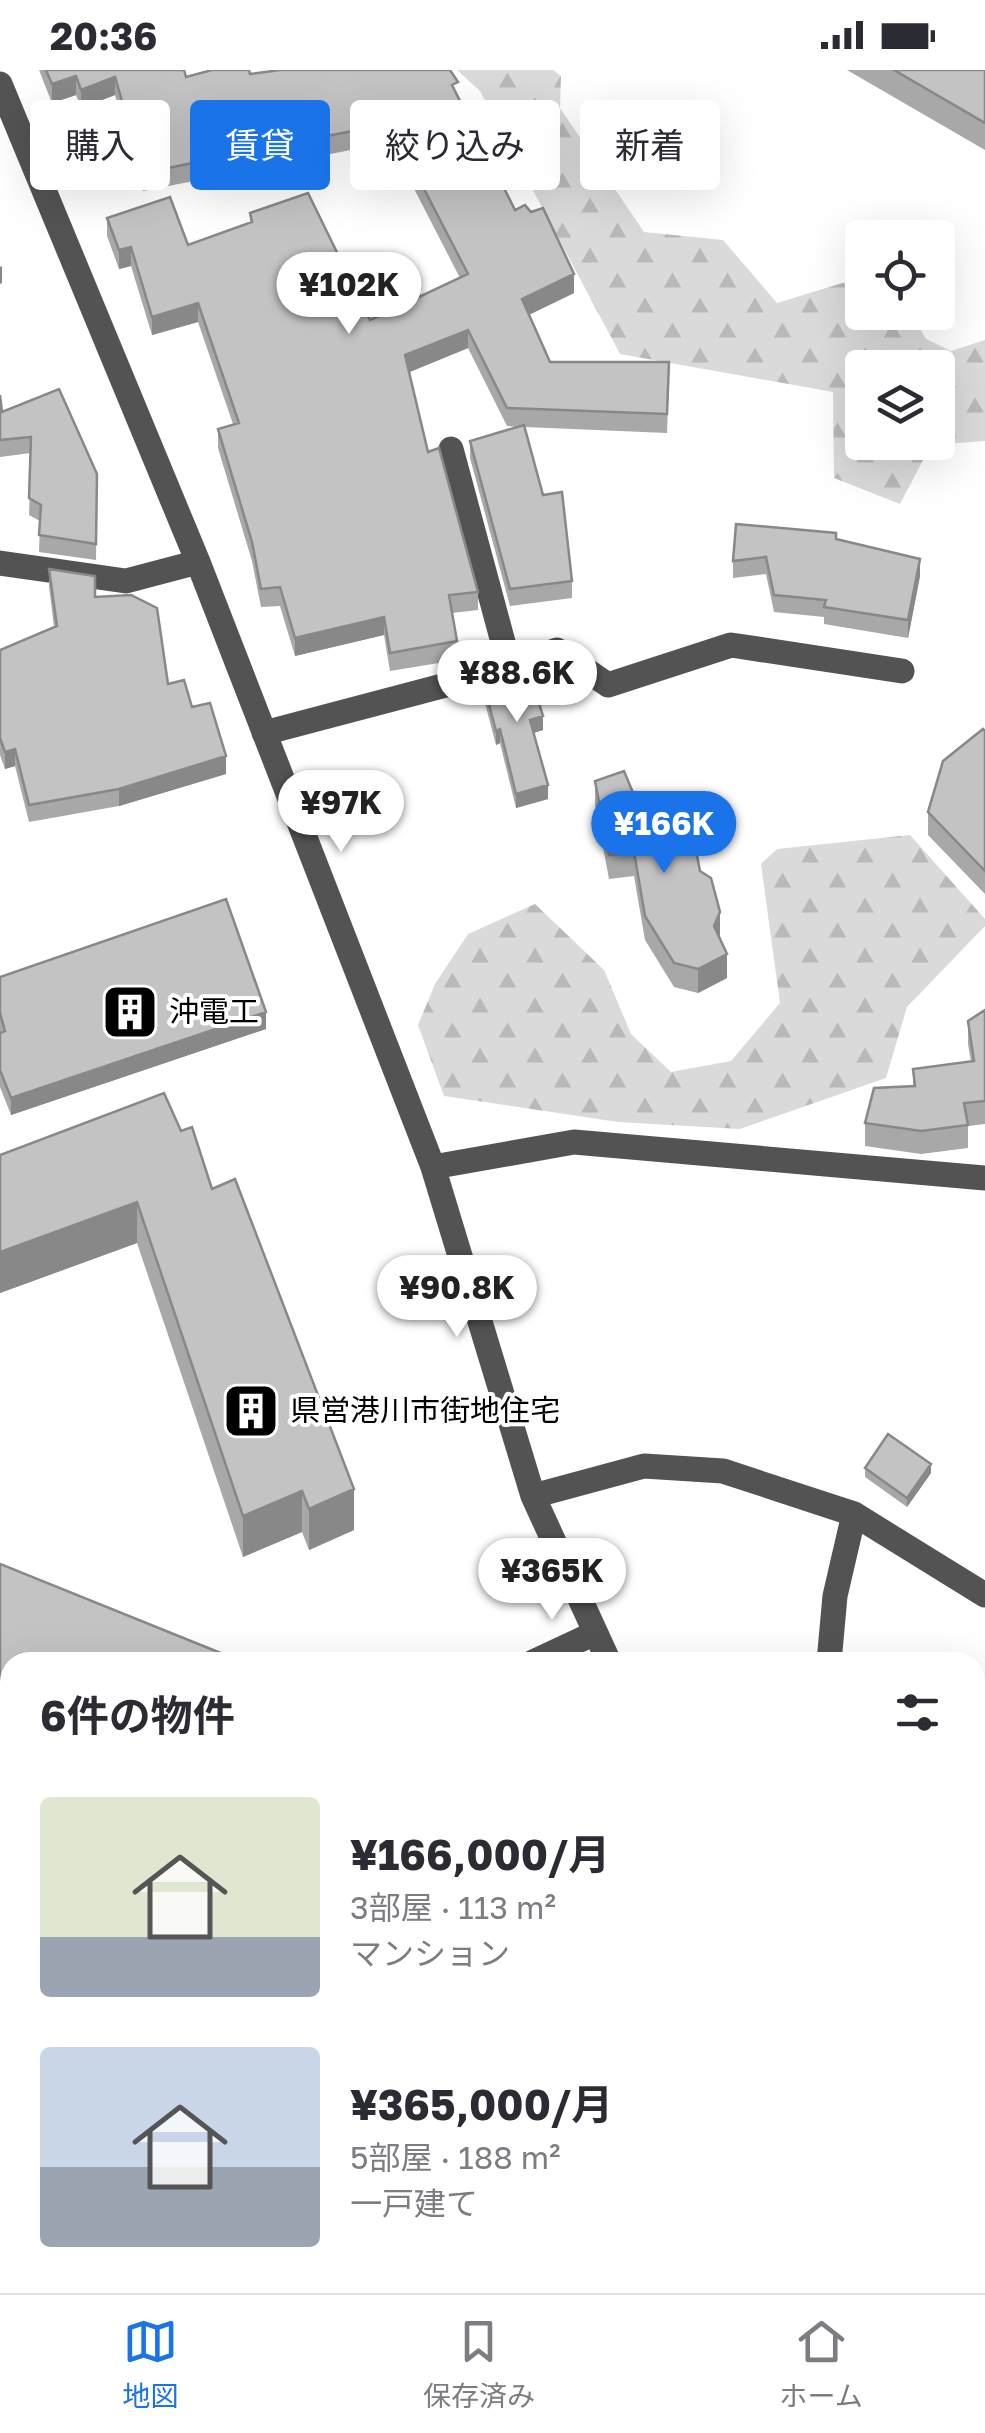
<!DOCTYPE html>
<html lang="ja">
<meta charset="utf-8">
<style>
body{margin:0;font-family:"Golos Text","Noto Sans JP",sans-serif;background:#f2f2f3;color:#2b2b33;height:100vh;display:flex;flex-direction:column;font-size:38px;white-space:nowrap}
*{box-sizing:border-box;margin:0}
p{font-size:32px;color:#7c7c81}
.icon{flex:none;width:55px;height:55px;fill:none;stroke:currentColor;stroke-width:2;stroke-linecap:round;stroke-linejoin:round}
.map{position:relative;flex:1;overflow:hidden}
.drawer{position:absolute;left:0px;top:1582px;width:985px;height:642px;display:flex;flex-direction:column;background:#fff;border-radius:30px 30px 0 0;box-shadow:0 10px 40px #0002}
.drawer>*{flex:none}
.top-card{position:absolute;left:30px;top:30px;width:925px;height:90px;display:flex;gap:20px}
.buttons{position:absolute;left:845px;top:150px;display:grid;gap:20px}
.buttons a{display:grid;place-items:center;width:110px;height:110px;border-radius:10px;background:#fff;box-shadow:0 10px 40px #0002;font-size:50px}
.price{position:absolute;translate:-50% -85px;padding:0 22px;border-radius:35px;background:#fff;color:#222;font-size:32px;line-height:65px;filter:drop-shadow(0 2px 5px #0008)}
.price::after{content:'';position:absolute;left:50%;top:60px;width:30px;height:22px;margin-left:-15px;background:inherit;clip-path:polygon(0 0,100% 0,50% 100%)}
.price.active{background:#1a73e8;color:#fff}
ul{padding:0;list-style:none}
li{display:flex;align-items:center;gap:30px;height:250px;padding:0 40px}
li span{display:grid;place-items:center;flex:none;width:280px;height:200px;border-radius:10px;color:#555}
li>.icon{margin-inline-start:auto}
span .icon{width:120px;height:120px;fill:#fffc;stroke-width:1}
li b{font-size:42px}
h2{display:flex;justify-content:space-between;align-items:center;height:120px;padding:0 40px;font-size:42px}
.chip{padding:0 35px;border-radius:10px;background:#fff;box-shadow:0 10px 40px #0002;font-size:35px;line-height:90px}
.chip.active{background:#1a73e8;color:#fff}
.status{display:flex;justify-content:space-between;align-items:center;height:70px;padding:0 50px;background:#fff;direction:ltr}
.status svg{height:28px;fill:currentColor}
.tab-bar{display:flex;justify-content:space-around;align-items:center;height:140px;border-top:2px solid #e1e1e2;background:#fff;font-size:28px;color:#7c7c81}
.tab-bar a{display:grid;justify-items:center;gap:5px}
.tab-bar .active{color:#1a73e8}
.map>svg:first-child{display:block}
.forest{fill:url(#forest-firs);fill-rule:evenodd}
.lines{fill:none;stroke-linecap:round;stroke-linejoin:round}
.minor{stroke:#535353;stroke-width:25}
.wall{fill:#a8a8a8}
.shaded-wall{fill:#888}
.building{fill:#c3c3c3;stroke:#888;stroke-width:2.5}
.labels{text-anchor:middle;stroke-width:8;stroke-linejoin:round;paint-order:stroke}
.poi-label{font-size:30px;fill:#000;stroke:#fff;text-anchor:start}
</style>
<div class="status"><b>20:36</b><svg viewBox="0 0 49 12"><path d="M0 12V9h3v3zM5 12V6h3v6zM10 12V3h3v9zM15 12V0h3v12zM26 1h20v11H26zM47 4h2v5h-2z"/></svg></div>
<div class="map">
<svg width="985" height="2223" viewBox="0 0 985 2223">
<defs>
<pattern id="forest-firs" width="22" height="20" patternUnits="userSpaceOnUse" patternTransform="scale(2.5)"><rect width="22" height="20" fill="#dadada"/><path d="M5 1l3.5 6h-7zM16 11l3.5 6h-7z" fill="#b9b9b9"/></pattern>
</defs>
<rect width="100%" height="100%" fill="#fff"/>
<path class="forest" d="M 457,0 L 553,0 L 561,6 L 560,38 L 644,162 L 723,170 L 777,233 L 862,207 L 862,242 L 911,243 L 926,269 L 951,281 L 985,270 L 985,371 L 931,375 L 900,434 L 834,408 L 833,322 L 620,284 L 480,21 ZM 862,298 L 938,298 L 938,372 L 862,372 Z
M 910,765 L 985,849 L 985,856 L 907,937 L 886,1008 L 740,1059 L 618,1052 L 444,1026 L 418,955 L 435,914 L 468,864 L 535,834 L 604,900 L 631,964 L 671,1002 L 731,991 L 780,933 L 761,794 L 777,779 Z
M 10,2097 L 10,2204 L 0,2218 L 0,2113 Z"/>
<g class="lines">
<path class="minor" d="M 0,14 L 198,492 L 433,1097 L 533,1426 L 609,1592
M 451,379 L 510,598
M 0,493 L 126,511 L 198,492
M 264,663 L 510,598 L 557,580 L 608,615 L 731,575 L 902,601
M 433,1097 L 574,1072 L 985,1108
M 533,1426 L 644,1396 L 723,1401 L 854,1444 L 985,1525
M 533,1592 L 595,1563
M 829,1592 L 835,1526 L 854,1444
M 0,2077 L 10,2060
M 844,2215 L 847,2223
M 283,2223 L 285,2215
M 716,2223 L 717,2215"/>
</g>
<path class="wall" d="M 39,0 L 184,0 L 186,7 L 250,4 L 458,27 L 515,140 L 574,223 L 529,245 L 550,292 L 669,311 L 667,363 L 525,357 L 543,425 L 572,511 L 572,528 L 510,536 L 470,388 L 470,371 L 516,357 L 507,356 L 468,278 L 409,302 L 428,382 L 478,522 L 478,540 L 452,543 L 457,571 L 457,590 L 390,601 L 384,565 L 295,586 L 280,536 L 261,537 L 252,491 L 218,378 L 218,359 L 233,354 L 198,252 L 152,265 L 131,196 L 119,199 L 107,166 L 107,148 L 188,175 L 250,153 L 250,143 L 370,250 L 460,208 L 408,107 L 408,88 L 426,82 L 422,66 L 143,121 L 115,25 L 81,38 L 76,25 L 52,33 Z
M 847,0 L 985,0 L 985,80 Z
M 0,325 L 2,342 L 97,404 L 96,490 L 39,482 L 40,451 L 29,445 L 31,383 L 0,387 Z
M 836,469 L 920,506 L 908,568 L 824,554 L 824,547 L 774,542 L 766,504 L 733,508 L 733,491 Z
M 49,499 L 95,527 L 168,614 L 192,637 L 226,704 L 119,736 L 29,752 L 15,696 L 5,699 L 0,685 L 0,580 L 54,557 L 49,516 Z
M 482,608 L 543,660 L 534,663 L 548,729 L 516,738 L 500,673 L 496,675 L 482,622 Z
M 985,661 L 985,824 L 928,765 L 928,742 Z
M 595,711 L 648,759 L 700,801 L 720,867 L 727,908 L 698,923 L 674,917 L 645,870 L 634,806 L 609,809 L 595,735 Z
M 0,907 L 266,959 L 11,1045 L 0,1017 Z
M 985,940 L 985,1054 L 968,1056 L 968,1078 L 921,1084 L 865,1076 L 865,1053 L 913,1016 L 913,999 L 971,992 L 968,974 L 968,951 Z
M 181,1061 L 212,1119 L 354,1460 L 309,1480 L 302,1462 L 243,1487 L 137,1173 L 0,1223 Z
M 865,1398 L 931,1403 L 907,1437 L 865,1407 Z
M 0,1494 L 233,1592 L 10,1592 L 10,1751 L 0,1747 Z"/>
<path class="shaded-wall" d="M 76,6 L 76,25 L 52,33 L 52,14 Z
M 115,7 L 115,25 L 81,38 L 81,20 Z
M 131,177 L 131,196 L 119,199 L 119,180 Z
M 2,196 L 2,213 L 0,214 L 0,197 Z
M 574,204 L 574,223 L 522,248 L 522,229 Z
M 198,233 L 198,252 L 152,265 L 152,247 Z
M 468,260 L 468,278 L 405,304 L 405,285 Z
M 920,489 L 920,506 L 908,568 L 908,550 Z
M 384,547 L 384,565 L 295,586 L 295,568 Z
M 543,646 L 543,660 L 530,664 L 530,650 Z
M 500,659 L 500,673 L 496,675 L 496,661 Z
M 15,679 L 15,696 L 5,699 L 5,682 Z
M 226,686 L 226,704 L 119,736 L 119,719 Z
M 548,715 L 548,729 L 516,738 L 516,724 Z
M 720,842 L 720,865 L 714,880 L 714,856 Z
M 727,884 L 727,908 L 698,923 L 698,899 Z
M 266,942 L 266,959 L 11,1045 L 11,1028 Z
M 137,1132 L 137,1173 L 0,1223 L 0,1182 Z
M 931,1394 L 931,1403 L 907,1437 L 907,1428 Z
M 354,1419 L 354,1460 L 309,1480 L 309,1439 Z
M 302,1421 L 302,1462 L 243,1487 L 243,1446 Z
M 10,1948 L 10,1972 L 0,1988 L 0,1964 Z"/>
<path class="building" d="M 46,0 L 184,0 L 186,7 L 212,0 L 249,0 L 250,4 L 280,0 L 450,0 L 458,12 L 452,15 L 515,140 L 525,135 L 531,142 L 543,138 L 574,204 L 522,229 L 550,292 L 669,292 L 667,344 L 507,338 L 468,260 L 405,285 L 428,382 L 439,378 L 478,522 L 449,525 L 457,571 L 390,583 L 384,547 L 295,568 L 280,517 L 261,519 L 252,472 L 218,359 L 239,353 L 198,233 L 152,247 L 131,177 L 119,180 L 107,148 L 170,127 L 188,175 L 252,152 L 250,143 L 308,123 L 370,250 L 468,204 L 408,88 L 431,80 L 422,47 L 143,103 L 115,7 L 81,20 L 76,6 L 52,14 Z
M 894,0 L 985,0 L 985,53 Z
M 59,319 L 97,404 L 96,474 L 39,465 L 41,435 L 29,428 L 31,367 L 0,370 L 0,325 L 2,342 Z
M 524,355 L 543,425 L 562,422 L 572,511 L 510,519 L 470,371 Z
M 736,454 L 836,463 L 836,469 L 920,489 L 908,550 L 824,537 L 826,530 L 774,525 L 766,487 L 733,491 Z
M 49,499 L 95,506 L 95,527 L 131,525 L 157,538 L 168,614 L 184,610 L 192,637 L 210,633 L 226,686 L 119,719 L 29,735 L 15,679 L 5,682 L 0,668 L 0,580 L 57,556 Z
M 527,595 L 543,646 L 530,650 L 548,715 L 516,724 L 500,659 L 496,661 L 482,608 Z
M 983,659 L 985,661 L 985,801 L 928,742 L 943,691 Z
M 624,701 L 648,759 L 690,749 L 700,801 L 711,808 L 720,842 L 714,856 L 727,884 L 698,899 L 674,893 L 645,846 L 634,782 L 609,785 L 595,711 Z
M 226,829 L 266,942 L 11,1028 L 0,1000 L 0,963 L 5,961 L 0,943 L 0,907 Z
M 985,940 L 985,1031 L 964,1033 L 968,1055 L 921,1061 L 865,1053 L 874,1018 L 915,1016 L 913,999 L 974,991 L 968,951 Z
M 164,1023 L 181,1061 L 192,1057 L 212,1119 L 235,1109 L 354,1419 L 309,1439 L 302,1421 L 243,1446 L 137,1132 L 0,1182 L 0,1085 Z
M 888,1364 L 931,1394 L 907,1428 L 865,1398 Z
M 0,1494 L 233,1588 L 231,1592 L 10,1592 L 10,1715 L 0,1711 Z
M 0,1873 L 10,1879 L 10,1948 L 0,1964 Z
M 70,2215 L 157,2215 L 156,2223 L 68,2223 Z"/>
<defs>
<g id="building-square" transform="scale(2.875)"><rect x="-9" y="-9" width="18" height="18" rx="4" fill="#000" stroke="#fff"/><path d="M-4-6H4V6H1V3H-1V6H-4ZM-2.5-4.3h1.7v1.8h-1.7ZM.8-4.3h1.7v1.8H.8ZM-2.5-1h1.7V.8h-1.7ZM.8-1h1.7V.8H.8Z" fill="#fff"/></g>
</defs>
<g fill-rule="evenodd">
<use href="#building-square" x="130" y="942"/>
<use href="#building-square" x="251" y="1341"/>
</g>
<g class="labels">
<g class="poi-label">
<text x="169" y="952">沖電工</text>
<text x="290" y="1351">県営港川市街地住宅</text>
</g>
</g>
</svg>
<div class="buttons">
<a><svg class="icon" aria-label="locate" viewBox="0 0 24 24"><circle cx="12" cy="12" r="6"/><path d="M12 2v4M12 18v4M2 12h4M18 12h4"/></svg></a>
<a><svg class="icon" aria-label="layers" viewBox="0 0 24 24"><path d="M12 4l9 5-9 5-9-5zM3 14l9 5 9-5"/></svg></a>
</div>
<b class="price" style="left:349px;top:267px">¥102K</b>
<b class="price" style="left:517px;top:655px">¥88.6K</b>
<b class="price" style="left:341px;top:785px">¥97K</b>
<b class="price active" style="left:664px;top:806px">¥166K</b>
<b class="price" style="left:457px;top:1270px">¥90.8K</b>
<b class="price" style="left:552px;top:1553px">¥365K</b>
<div class="top-card">
<a class="chip">購入</a>
<a class="chip active">賃貸</a>
<a class="chip">絞り込み</a>
<a class="chip">新着</a>
</div>
<section class="drawer">
<h2>6件の物件<svg class="icon" aria-label="filters" viewBox="0 0 24 24"><path d="M4 7h16M4 17h16"/><circle cx="9" cy="7" r="2"/><circle cx="15" cy="17" r="2"/></svg></h2>
<ul>
<li><span style="background:linear-gradient(#dfe7d0 70%,#9aa5b1 0)"><svg class="icon" aria-label="home" viewBox="0 0 24 24"><path d="M3 11l9-7 9 7M6 9v11h12V9"/></svg></span><div><b>¥166,000/月</b><p>3部屋 · 113 m²</p><p>マンション</p></div></li>
<li><span style="background:linear-gradient(#c9d6e8 60%,#9aa5b1 0)"><svg class="icon" aria-label="home" viewBox="0 0 24 24"><path d="M3 11l9-7 9 7M6 9v11h12V9"/></svg></span><div><b>¥365,000/月</b><p>5部屋 · 188 m²</p><p>一戸建て</p></div></li>
</ul>
</section>
</div>
<nav class="tab-bar">
<a class="active"><svg class="icon" aria-label="map" viewBox="0 0 24 24"><path d="M3 6l6-2 6 2 6-2v14l-6 2-6-2-6 2zM9 4v14M15 6v14"/></svg>地図</a>
<a><svg class="icon" aria-label="saved" viewBox="0 0 24 24"><path d="M7 4h10v16l-5-4-5 4z"/></svg>保存済み</a>
<a><svg class="icon" aria-label="home" viewBox="0 0 24 24"><path d="M3 11l9-7 9 7M6 9v11h12V9"/></svg>ホーム</a>
</nav>
